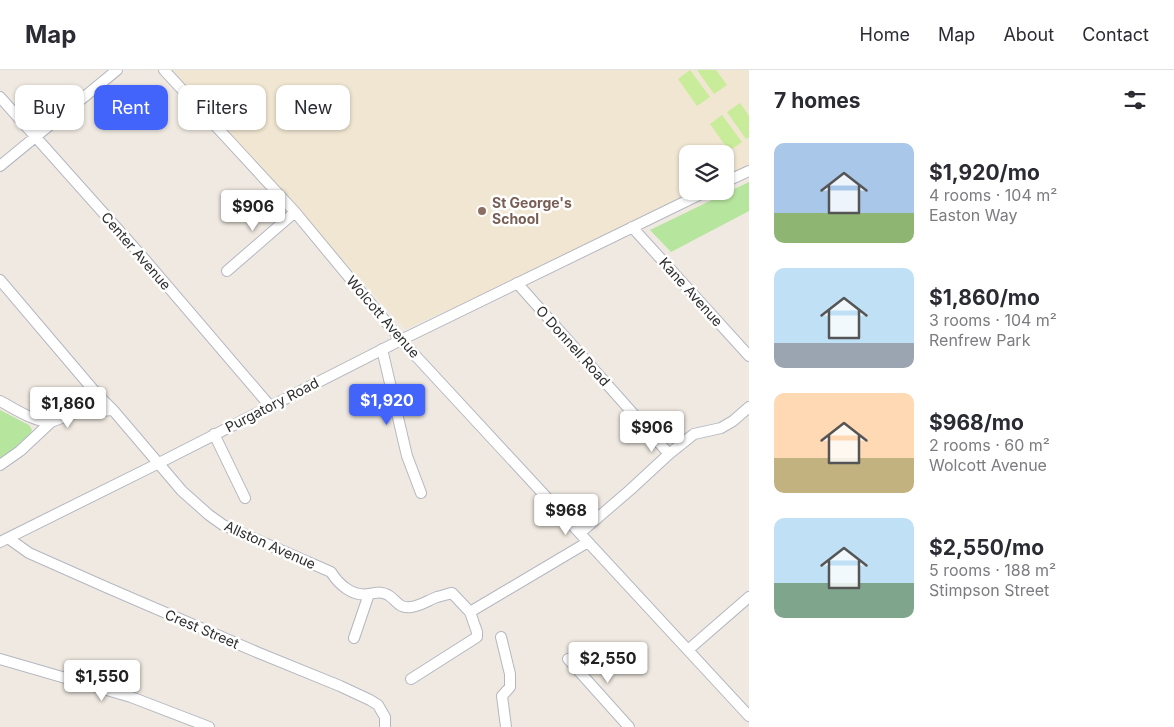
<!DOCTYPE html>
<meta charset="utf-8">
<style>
body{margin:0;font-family:Inter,sans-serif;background:#f7f7f7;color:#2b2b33;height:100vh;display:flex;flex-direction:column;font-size:19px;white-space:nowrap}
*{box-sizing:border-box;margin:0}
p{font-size:16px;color:#7c7c81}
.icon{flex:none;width:28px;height:28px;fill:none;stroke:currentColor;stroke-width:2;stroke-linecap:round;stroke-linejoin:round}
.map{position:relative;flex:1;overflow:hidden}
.sheet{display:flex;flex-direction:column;background:#fff;width:425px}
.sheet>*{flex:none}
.banner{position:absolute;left:15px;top:15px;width:475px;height:45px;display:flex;gap:10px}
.buttons{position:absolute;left:679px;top:75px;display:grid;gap:10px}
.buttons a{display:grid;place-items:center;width:55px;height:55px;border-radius:10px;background:#fff;box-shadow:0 1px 4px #0004;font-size:25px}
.price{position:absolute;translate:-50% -42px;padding:0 11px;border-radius:5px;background:#fff;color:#222;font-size:16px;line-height:32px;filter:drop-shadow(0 1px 2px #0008)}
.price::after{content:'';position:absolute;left:50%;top:30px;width:15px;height:11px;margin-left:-8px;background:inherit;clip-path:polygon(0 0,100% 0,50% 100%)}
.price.active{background:#4264fb;color:#fff}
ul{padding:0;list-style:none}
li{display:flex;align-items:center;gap:15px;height:125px;padding:0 25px}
li span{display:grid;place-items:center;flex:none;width:140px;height:100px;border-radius:10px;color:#555}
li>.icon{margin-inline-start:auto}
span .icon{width:60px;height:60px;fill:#fffc;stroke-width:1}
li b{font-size:21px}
h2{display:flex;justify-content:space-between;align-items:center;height:60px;padding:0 25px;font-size:21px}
.chip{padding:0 18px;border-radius:10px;background:#fff;box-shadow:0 1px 4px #0004;font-size:18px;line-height:45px}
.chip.active{background:#4264fb;color:#fff}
header{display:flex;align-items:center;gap:30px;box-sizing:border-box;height:70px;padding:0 25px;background:#fff;border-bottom:1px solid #e1e1e2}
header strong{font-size:24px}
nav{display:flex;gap:28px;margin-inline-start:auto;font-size:18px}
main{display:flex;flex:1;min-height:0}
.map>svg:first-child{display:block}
.education{fill:#f0e6d1}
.green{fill:#b6e59e}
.pitch{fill:#c9ec9a}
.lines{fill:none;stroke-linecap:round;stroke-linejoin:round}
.minor-casing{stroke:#b4b7c1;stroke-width:12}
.minor{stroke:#fff;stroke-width:10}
.education-dot{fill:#8d6e63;stroke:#fff;stroke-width:2}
.labels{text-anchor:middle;stroke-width:5;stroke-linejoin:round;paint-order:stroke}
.education-label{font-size:14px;font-weight:bold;fill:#785e54;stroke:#fff;text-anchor:start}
.street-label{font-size:14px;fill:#2e2e2e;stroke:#fff}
</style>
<header>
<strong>Map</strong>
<nav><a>Home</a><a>Map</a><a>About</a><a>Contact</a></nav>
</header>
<main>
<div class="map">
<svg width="749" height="657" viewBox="0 0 749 657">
<rect width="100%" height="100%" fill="#efe9e1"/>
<path class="education" d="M 172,0 L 749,0 L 749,101 L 725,112 L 725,84 L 688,84 L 688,121 L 707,121 L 624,162 L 405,259 Z"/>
<path class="green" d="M 749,112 L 749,141 L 671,182 L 650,160 Z
M 0,340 L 29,355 L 32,360 L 30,365 L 0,390 Z"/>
<path class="pitch" d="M 690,0 L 710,27 L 697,36 L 678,9 Z
M 697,0 L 716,0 L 727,15 L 714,24 Z
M 740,33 L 749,46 L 749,67 L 746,69 L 727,42 Z
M 722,45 L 742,72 L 729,81 L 710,54 Z"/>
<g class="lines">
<g class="minor-casing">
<path id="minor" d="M 164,0 L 295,142 L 401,270 L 749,646
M 0,27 L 140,184 L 270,336
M 0,96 L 117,0
M 725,112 L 749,101
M 632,157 L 749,286
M 227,201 L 295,142
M 0,210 L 96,323 L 113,340 L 182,421 L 209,445 L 223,455 L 331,502 C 339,515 353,527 369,524 C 376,523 381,521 388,525 C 396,529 398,539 411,537 C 420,536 429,530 437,527 C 442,526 447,524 452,523 L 470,542 L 477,562 L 477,567 L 411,609
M 517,213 L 669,384
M 382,279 L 407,386 L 421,423
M 0,331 C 15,339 34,352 51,352
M 75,343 L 96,323
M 214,364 L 245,428
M 0,395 L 20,381 L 51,352 L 75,343 L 113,340
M 580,463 L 630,420 L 669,384 L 694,364 L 721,358 L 733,351 L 749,337
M 8,468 L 29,483 L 108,518 L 259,583 L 340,616 L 370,630 L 378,635 L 382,642 L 385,647 L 385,657
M 0,472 L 159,393 L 401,270 L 707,121
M 470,542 L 588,472
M 501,567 L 510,604 L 510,617 L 502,626 L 506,657
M 354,568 L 369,524
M 688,580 L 749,527
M 0,589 L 131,627 L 209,657
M 568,589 L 629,657"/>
</g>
<use href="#minor" class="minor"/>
</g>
<circle class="education-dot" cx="482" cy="141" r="5"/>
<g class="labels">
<g class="education-label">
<text x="492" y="138">St George's<tspan x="492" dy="16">School</tspan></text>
</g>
<g class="street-label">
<text transform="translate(136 181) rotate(49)" y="5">Center Avenue</text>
<text transform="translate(691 222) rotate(48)" y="5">Kane Avenue</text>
<text transform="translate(383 247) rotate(49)" y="5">Wolcott Avenue</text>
<text transform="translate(573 276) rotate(48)" y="5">O Donnell Road</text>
<text transform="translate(272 335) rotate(-27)" y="5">Purgatory Road</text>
<text transform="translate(270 475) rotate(24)" y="5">Allston Avenue</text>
<text transform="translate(202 559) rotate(23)" y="5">Crest Street</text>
</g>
</g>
</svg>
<div class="buttons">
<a><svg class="icon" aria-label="layers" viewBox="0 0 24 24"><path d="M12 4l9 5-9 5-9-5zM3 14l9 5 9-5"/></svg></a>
</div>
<b class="price" style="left:253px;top:162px">$906</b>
<b class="price active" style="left:387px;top:356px">$1,920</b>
<b class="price" style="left:68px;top:359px">$1,860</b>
<b class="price" style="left:652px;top:383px">$906</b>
<b class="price" style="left:566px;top:466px">$968</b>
<b class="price" style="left:608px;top:614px">$2,550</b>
<b class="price" style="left:102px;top:632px">$1,550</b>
<div class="banner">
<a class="chip">Buy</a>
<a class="chip active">Rent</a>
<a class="chip">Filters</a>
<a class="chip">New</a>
</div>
</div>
<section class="sheet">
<h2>7 homes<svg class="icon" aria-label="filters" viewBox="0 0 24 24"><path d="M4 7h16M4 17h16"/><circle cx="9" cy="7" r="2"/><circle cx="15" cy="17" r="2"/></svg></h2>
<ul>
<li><span style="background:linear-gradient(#a9c7e8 70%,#8fb573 0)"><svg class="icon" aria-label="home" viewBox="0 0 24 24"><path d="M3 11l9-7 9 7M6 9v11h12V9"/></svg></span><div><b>$1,920/mo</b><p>4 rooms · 104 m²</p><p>Easton Way</p></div></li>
<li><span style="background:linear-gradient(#bfe0f5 75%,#9aa5b1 0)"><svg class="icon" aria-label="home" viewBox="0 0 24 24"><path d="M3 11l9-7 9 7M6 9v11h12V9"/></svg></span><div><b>$1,860/mo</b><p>3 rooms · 104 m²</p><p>Renfrew Park</p></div></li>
<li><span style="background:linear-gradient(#ffd9b3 65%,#c2b280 0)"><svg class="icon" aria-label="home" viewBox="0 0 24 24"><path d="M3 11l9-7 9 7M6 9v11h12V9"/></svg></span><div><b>$968/mo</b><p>2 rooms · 60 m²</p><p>Wolcott Avenue</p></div></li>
<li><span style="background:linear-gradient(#bfe0f5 65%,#7fa58c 0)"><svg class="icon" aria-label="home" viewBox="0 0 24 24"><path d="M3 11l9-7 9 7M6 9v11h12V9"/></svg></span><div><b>$2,550/mo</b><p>5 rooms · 188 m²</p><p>Stimpson Street</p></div></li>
</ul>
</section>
</main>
